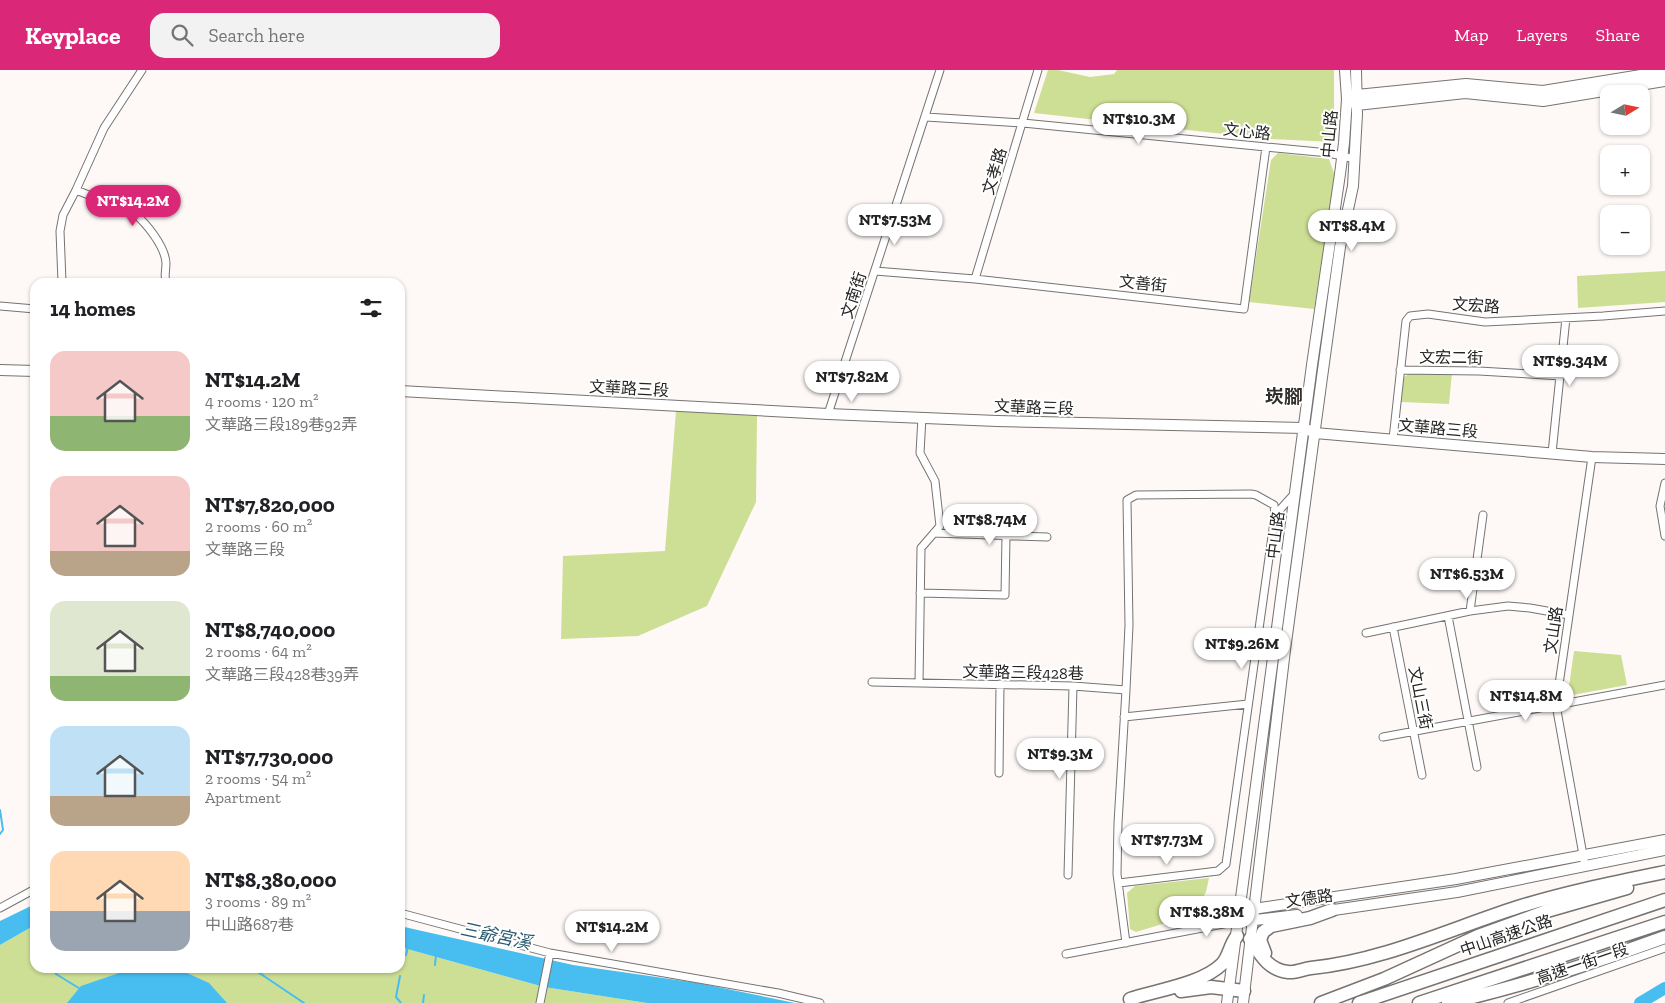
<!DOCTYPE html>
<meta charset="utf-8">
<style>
body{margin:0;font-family:"Zilla Slab","Noto Sans TC",serif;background:#f2f2f2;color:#202124;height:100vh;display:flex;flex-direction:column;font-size:19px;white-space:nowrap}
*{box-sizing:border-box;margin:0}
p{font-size:16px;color:#757577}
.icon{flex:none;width:28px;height:28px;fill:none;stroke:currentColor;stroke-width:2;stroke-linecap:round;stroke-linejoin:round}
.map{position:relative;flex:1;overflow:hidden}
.panel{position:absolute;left:30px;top:208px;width:375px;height:695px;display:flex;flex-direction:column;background:#fff;border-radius:15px;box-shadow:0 1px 4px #0004}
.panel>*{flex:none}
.needle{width:32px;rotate:80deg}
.tools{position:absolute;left:1600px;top:15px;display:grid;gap:10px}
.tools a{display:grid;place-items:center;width:50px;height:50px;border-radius:10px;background:#fff;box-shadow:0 1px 4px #0004;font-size:25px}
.price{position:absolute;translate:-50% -42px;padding:0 11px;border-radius:18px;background:#fff;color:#222;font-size:16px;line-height:32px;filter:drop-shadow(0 1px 2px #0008)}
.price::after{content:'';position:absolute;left:50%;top:30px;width:15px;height:11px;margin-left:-8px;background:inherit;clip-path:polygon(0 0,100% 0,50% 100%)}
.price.active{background:#db2777;color:#fff}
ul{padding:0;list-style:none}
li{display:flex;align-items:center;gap:15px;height:125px;padding:0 20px}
li span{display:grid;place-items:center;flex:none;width:140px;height:100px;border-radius:15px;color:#555}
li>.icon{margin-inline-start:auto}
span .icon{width:60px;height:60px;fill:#fffc;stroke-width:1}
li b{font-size:21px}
h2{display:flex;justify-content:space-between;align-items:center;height:60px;padding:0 20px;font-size:21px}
header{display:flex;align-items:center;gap:30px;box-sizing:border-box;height:70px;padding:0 25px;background:#db2777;color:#fff}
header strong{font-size:24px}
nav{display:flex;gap:28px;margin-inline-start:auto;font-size:18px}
.search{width:350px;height:45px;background:#f2f2f2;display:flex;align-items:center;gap:12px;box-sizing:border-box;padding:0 18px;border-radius:15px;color:#757577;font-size:19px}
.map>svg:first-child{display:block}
.green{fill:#cddf94}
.water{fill:#47beef}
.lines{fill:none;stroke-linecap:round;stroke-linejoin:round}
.stream{stroke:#47beef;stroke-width:2}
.river{stroke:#47beef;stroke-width:12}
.street-casing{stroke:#767370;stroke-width:9}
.secondary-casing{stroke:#767370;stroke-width:12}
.highway-casing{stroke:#767370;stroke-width:15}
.street{stroke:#fff;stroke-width:7}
.secondary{stroke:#fff;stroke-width:10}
.highway{stroke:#fff;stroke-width:12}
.labels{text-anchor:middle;stroke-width:4;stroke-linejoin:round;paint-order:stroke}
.street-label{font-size:16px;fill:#252423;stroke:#fff}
.water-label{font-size:18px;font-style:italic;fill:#2b5b70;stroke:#fff}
.quarter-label{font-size:19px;font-weight:bold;fill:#312e2c;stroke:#fff}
</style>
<header>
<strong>Keyplace</strong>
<div class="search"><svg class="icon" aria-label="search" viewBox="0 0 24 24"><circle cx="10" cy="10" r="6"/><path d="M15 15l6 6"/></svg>Search here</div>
<nav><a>Map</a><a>Layers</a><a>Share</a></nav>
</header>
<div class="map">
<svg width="1665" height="933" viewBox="0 0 1665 933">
<rect width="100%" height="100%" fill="#fef9f7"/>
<path class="green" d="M 1048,0 L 1058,0 L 1090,7 L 1114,4 L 1117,0 L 1334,0 L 1334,72 L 1269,69 L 1034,43 Z
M 1278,83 L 1329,89 L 1335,106 L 1314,239 L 1249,232 L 1271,90 Z
M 1665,201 L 1665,232 L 1578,238 L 1577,206 Z
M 1414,301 L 1452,303 L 1449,334 L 1401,332 L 1404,307 Z
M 676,341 L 757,346 L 756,432 L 707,536 L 638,566 L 561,569 L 563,486 L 665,481 Z
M 1574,581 L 1621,585 L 1627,615 L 1572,625 L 1568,623 Z
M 1209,808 L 1206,822 L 1201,831 L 1205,841 L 1136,862 L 1130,859 L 1127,823 L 1135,816 Z
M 35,855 L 35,898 L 400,898 L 400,877 L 544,917 L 647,933 L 0,933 L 0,875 Z"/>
<path class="water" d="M 35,834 L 35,855 L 0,875 L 0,851 Z
M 400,856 L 573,895 L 698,913 L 795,933 L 647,933 L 544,917 L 400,877 Z
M 168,898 L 187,903 L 209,913 L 227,933 L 67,933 L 81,916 L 125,901 Z"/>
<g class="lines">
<path class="stream" d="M 0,740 L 3,760 L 0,764
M 406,885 L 408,877
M 435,895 L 436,885
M 53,898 L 56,904 L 82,920
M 252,898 L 304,933
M 400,906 L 396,927 L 401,933
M 423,933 L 424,925"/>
<path class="river" d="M 1640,933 L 1665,918"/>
<g class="street-casing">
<path id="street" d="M 926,47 L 1023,53 L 1266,77 L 1329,83 L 1355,89
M 76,120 L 134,143 C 146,153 165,176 166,193 C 166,200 164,206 166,212
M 875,201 L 975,209 L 1244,239 L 1266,77
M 975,209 L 1038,0
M 62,212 L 60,161 L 63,145 L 76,120 L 104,58 L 142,0
M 0,236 L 35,239
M 1400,300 L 1479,301 L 1561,306
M 828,344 L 940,0
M 1393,369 L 1406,251 L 1410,246 L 1428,244 L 1485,252 L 1603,246 L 1665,241
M 1552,383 L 1566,248
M 1665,413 L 1660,436 L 1665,466
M 934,463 L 1047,467
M 920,523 L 1005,525 L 1006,466
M 1470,541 L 1483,445
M 1448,546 L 1477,697
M 1393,557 L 1422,705
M 1366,563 L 1470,541 L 1508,536 L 1530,538 L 1569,545
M 872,612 L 1073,616 L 1126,620
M 919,613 L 921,478 L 940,456 L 935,411 L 920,383 L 922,347
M 1124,647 L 1248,634
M 1383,667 L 1665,615
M 999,703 L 1000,614
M 1585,796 L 1556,635 L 1592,387
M 1068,805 L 1073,616
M 1119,813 L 1218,801 L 1226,794 L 1275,445 L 1295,423
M 0,838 L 35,819
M 400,843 L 550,883 L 778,923 L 820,933
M 1126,873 L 1117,804 L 1118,753 L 1126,620 L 1129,555 L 1127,430 L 1136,425 L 1251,424 L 1256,425 L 1274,435 L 1275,445
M 1066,884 L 1239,851
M 540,933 L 550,883
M 1508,933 L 1665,878"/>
</g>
<g class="secondary-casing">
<path id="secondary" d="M 1351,27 L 1357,25 L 1466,14 L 1543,21 L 1665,1
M 1352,32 L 1357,35 L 1465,23 L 1543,31 L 1665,11
M 0,300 L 35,301
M 400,321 L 828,344 L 997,351 L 1304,358 L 1315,363 L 1592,387 L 1665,389
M 1327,841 L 1457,822 L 1665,780
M 1249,842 L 1253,839 L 1456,809 L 1665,770
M 1247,851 L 1297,845
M 1227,933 L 1312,295 L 1340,104 L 1344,73 L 1347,29 L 1345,0
M 1243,933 L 1285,580 L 1323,300 L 1340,177 L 1353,116 L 1357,44 L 1356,0"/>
</g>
<g class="highway-casing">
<path id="highway" d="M 1250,869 C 1260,884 1268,900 1288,902 C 1296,903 1303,899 1311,898 C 1382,891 1450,859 1518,837 C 1566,822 1616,812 1665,802
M 1265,883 L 1260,870 L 1263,862 L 1271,856 L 1310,848 L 1332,840
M 1181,921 L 1211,917 L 1244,921
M 1130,929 C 1157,920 1202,914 1222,894 C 1229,887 1230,874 1237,866
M 1321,933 L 1384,909 L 1478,866 L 1547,841 L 1627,818
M 1359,933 L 1665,830
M 1419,933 L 1665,852
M 1448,933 C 1522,916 1594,893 1665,867"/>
</g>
<use href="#street" class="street"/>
<use href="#secondary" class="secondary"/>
<use href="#highway" class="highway"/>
</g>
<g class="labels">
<g class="street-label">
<text transform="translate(1247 61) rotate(6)" y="6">文心路</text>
<text transform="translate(1329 64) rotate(-85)" y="6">中山路</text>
<text transform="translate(994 101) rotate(-73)" y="6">文孝路</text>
<text transform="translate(1143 213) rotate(6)" y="6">文善街</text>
<text transform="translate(853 225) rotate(-72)" y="6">文南街</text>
<text transform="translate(1476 235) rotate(4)" y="6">文宏路</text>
<text transform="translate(1451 287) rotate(1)" y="6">文宏二街</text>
<text transform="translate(629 318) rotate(3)" y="6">文華路三段</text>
<text transform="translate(1034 337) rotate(2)" y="6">文華路三段</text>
<text transform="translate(1438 358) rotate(5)" y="6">文華路三段</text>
<text transform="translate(1275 465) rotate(-83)" y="6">中山路</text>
<text transform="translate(1553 560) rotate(-82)" y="6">文山路</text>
<text transform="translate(1023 602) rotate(1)" y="6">文華路三段428巷</text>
<text transform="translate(1421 628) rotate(79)" y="6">文山三街</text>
<text transform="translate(1309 828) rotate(-8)" y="6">文德路</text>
<text transform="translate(1506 865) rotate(-19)" y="6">中山高速公路</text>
<text transform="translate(1582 893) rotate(-19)" y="6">高速一街一段</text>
</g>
<g class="water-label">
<text transform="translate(496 866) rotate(12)" y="6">三爺宮溪</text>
</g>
<g class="quarter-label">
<text x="1284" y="333">崁腳</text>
</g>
</g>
</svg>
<div class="tools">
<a><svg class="needle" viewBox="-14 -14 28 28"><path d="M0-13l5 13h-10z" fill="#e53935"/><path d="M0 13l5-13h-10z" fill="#757577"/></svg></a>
<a>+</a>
<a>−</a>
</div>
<b class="price" style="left:1139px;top:75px">NT$10.3M</b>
<b class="price active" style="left:133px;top:157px">NT$14.2M</b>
<b class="price" style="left:895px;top:176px">NT$7.53M</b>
<b class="price" style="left:1352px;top:182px">NT$8.4M</b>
<b class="price" style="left:1570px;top:317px">NT$9.34M</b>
<b class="price" style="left:852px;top:333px">NT$7.82M</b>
<b class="price" style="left:990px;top:476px">NT$8.74M</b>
<b class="price" style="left:1467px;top:530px">NT$6.53M</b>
<b class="price" style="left:1242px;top:600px">NT$9.26M</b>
<b class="price" style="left:1526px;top:652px">NT$14.8M</b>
<b class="price" style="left:1060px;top:710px">NT$9.3M</b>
<b class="price" style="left:1167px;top:796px">NT$7.73M</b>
<b class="price" style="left:1207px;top:868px">NT$8.38M</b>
<b class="price" style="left:612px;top:883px">NT$14.2M</b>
<section class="panel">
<h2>14 homes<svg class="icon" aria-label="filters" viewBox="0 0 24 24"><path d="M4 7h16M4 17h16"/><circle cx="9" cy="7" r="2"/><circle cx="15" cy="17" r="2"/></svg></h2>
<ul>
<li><span style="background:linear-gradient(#f6c9c9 65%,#8fb573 0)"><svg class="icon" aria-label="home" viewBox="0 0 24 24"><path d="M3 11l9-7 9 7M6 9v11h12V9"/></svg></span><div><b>NT$14.2M</b><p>4 rooms · 120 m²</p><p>文華路三段189巷92弄</p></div></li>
<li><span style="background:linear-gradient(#f6c9c9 75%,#b9a48a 0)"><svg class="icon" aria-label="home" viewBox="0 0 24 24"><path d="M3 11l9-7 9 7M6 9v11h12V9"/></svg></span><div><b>NT$7,820,000</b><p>2 rooms · 60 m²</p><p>文華路三段</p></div></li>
<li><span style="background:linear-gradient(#dfe7d0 75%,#8fb573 0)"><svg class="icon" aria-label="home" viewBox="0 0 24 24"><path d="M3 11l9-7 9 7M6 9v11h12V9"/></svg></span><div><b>NT$8,740,000</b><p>2 rooms · 64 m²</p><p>文華路三段428巷39弄</p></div></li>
<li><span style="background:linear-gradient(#bfe0f5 70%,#b9a48a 0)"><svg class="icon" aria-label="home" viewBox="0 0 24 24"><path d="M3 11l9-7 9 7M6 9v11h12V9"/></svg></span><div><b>NT$7,730,000</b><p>2 rooms · 54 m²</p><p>Apartment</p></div></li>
<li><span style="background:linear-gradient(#ffd9b3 60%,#9aa5b1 0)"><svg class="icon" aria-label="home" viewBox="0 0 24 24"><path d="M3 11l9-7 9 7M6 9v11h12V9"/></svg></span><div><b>NT$8,380,000</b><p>3 rooms · 89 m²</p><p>中山路687巷</p></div></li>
</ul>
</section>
</div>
